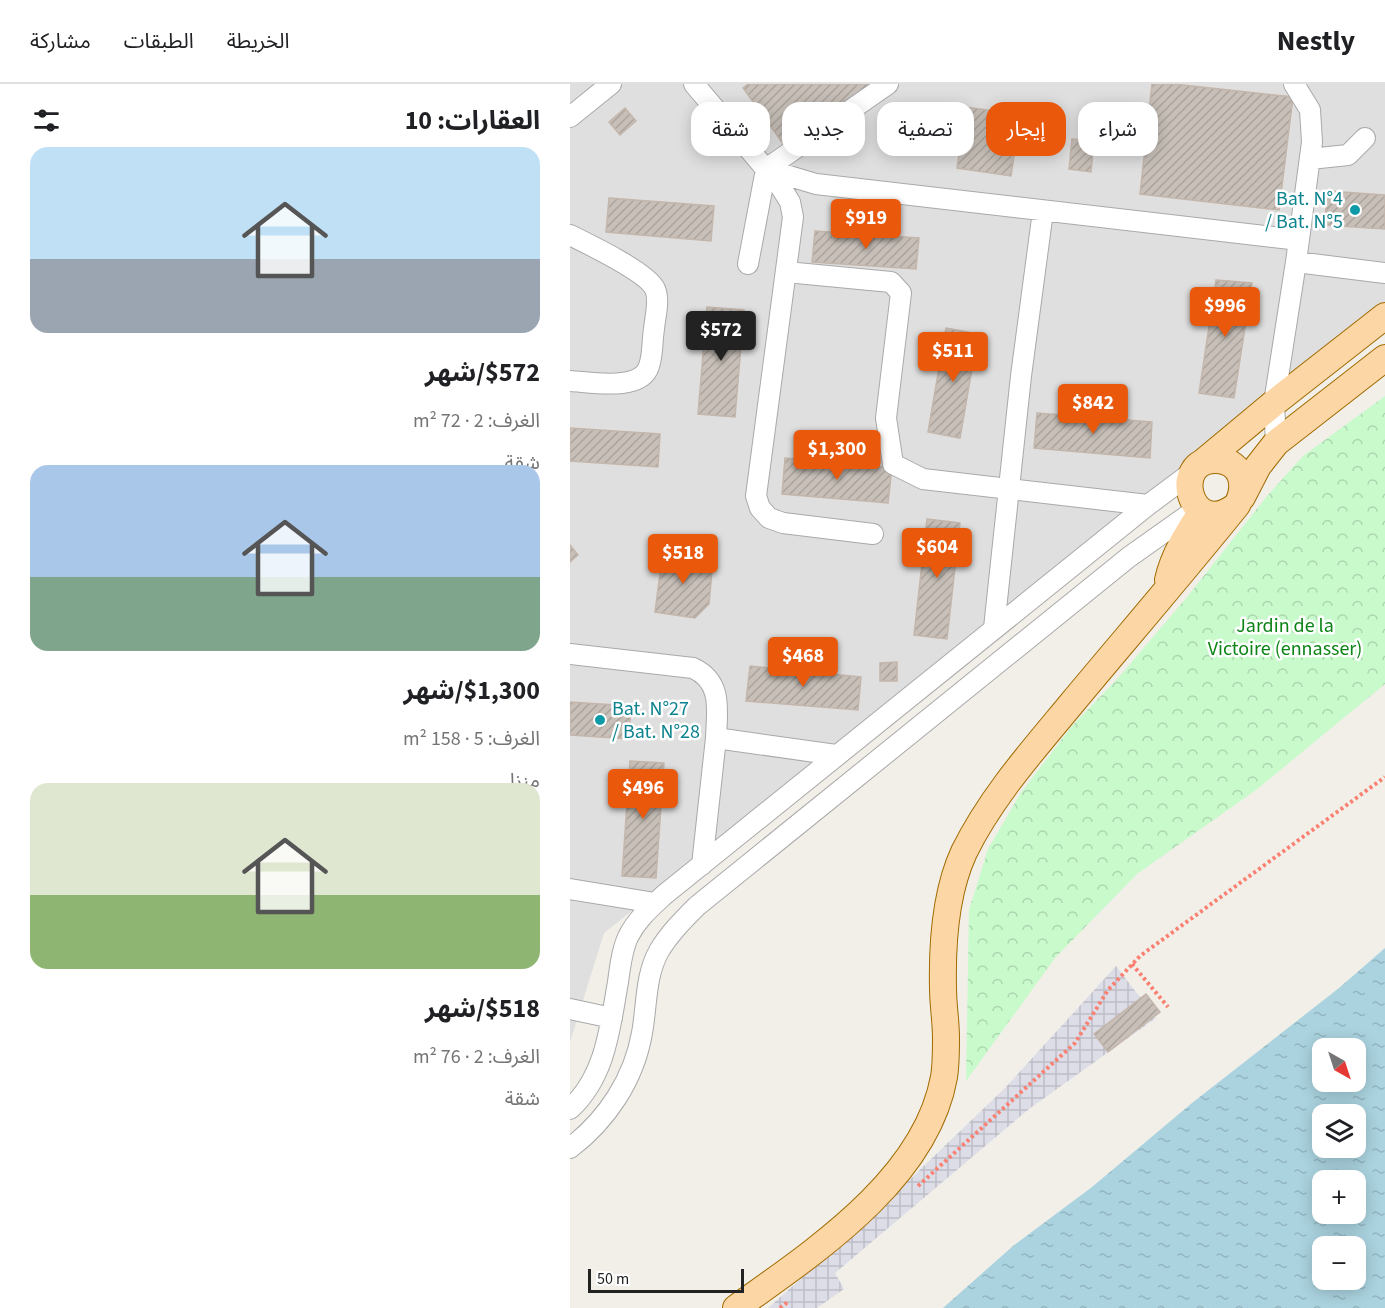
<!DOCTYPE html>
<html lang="ar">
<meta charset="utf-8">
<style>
body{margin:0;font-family:"Source Sans 3","Noto Sans Arabic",sans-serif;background:#f2f2f2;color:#202124;direction:rtl;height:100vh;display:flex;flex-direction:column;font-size:22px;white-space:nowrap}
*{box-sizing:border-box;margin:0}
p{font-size:20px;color:#757577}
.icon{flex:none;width:33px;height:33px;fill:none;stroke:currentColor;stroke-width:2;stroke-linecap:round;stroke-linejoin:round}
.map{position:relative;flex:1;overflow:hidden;direction:ltr}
.side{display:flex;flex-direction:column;background:#fff;width:570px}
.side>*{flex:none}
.top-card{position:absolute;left:18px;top:18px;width:570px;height:54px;direction:rtl;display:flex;gap:12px}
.needle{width:39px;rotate:141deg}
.tools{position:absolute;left:742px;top:954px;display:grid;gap:12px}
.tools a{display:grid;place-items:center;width:54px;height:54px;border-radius:12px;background:#fff;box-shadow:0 3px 15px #0003;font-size:30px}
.scale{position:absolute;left:18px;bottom:15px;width:156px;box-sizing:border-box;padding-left:6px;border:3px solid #222;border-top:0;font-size:16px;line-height:21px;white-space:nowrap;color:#222;-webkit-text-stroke:4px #fff;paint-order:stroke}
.price{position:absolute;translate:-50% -51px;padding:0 14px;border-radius:6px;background:#ea580c;color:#fff;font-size:20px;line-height:39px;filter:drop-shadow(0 2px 3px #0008)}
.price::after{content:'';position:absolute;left:50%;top:36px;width:18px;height:14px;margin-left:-9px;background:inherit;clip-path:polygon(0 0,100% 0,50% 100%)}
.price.on{background:#222;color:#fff}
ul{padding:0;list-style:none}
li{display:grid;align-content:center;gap:12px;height:318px;padding:0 30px}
li span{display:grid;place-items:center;height:186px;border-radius:18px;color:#555}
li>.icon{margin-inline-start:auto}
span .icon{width:108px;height:108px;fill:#fffc;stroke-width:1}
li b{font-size:26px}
h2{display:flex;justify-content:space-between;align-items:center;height:72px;padding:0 30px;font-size:26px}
.pill{padding:0 21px;border-radius:18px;background:#fff;box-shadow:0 3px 15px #0003;font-size:21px;line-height:54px}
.pill.on{background:#ea580c;color:#fff}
header{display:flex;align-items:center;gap:36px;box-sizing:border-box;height:84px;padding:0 30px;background:#fff;border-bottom:2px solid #e0e0e0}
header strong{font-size:28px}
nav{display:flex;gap:33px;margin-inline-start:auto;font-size:21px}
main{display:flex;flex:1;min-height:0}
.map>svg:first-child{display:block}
.residential{fill:#e0dfdf}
.park{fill:url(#park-crowns)}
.plaza{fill:url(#plaza-grid)}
.water{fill:url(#water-ripples);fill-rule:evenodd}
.building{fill:url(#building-hatch);stroke:#c4b6ab;stroke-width:1.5}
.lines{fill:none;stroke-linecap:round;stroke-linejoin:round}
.minor-casing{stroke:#a9a9a9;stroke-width:22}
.major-casing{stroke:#a06b00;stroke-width:28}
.path{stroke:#fa8072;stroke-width:4;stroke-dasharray:3 3;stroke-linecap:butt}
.minor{stroke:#fff;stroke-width:20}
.major{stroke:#fcd6a4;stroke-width:26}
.culture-dot{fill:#0f9aa8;stroke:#fff;stroke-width:2}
.labels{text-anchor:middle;stroke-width:5;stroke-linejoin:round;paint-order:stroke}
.culture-label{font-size:20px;fill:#0d838f;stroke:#fff;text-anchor:end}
.park-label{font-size:20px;fill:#0c8416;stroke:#fff}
</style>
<header>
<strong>Nestly</strong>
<nav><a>الخريطة</a><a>الطبقات</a><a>مشاركة</a></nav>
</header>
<main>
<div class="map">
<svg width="815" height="1224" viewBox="0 0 815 1224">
<defs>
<pattern id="park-crowns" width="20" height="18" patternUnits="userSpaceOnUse" patternTransform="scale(1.5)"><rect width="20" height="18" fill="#c8facc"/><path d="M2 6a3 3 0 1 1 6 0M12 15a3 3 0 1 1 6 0" fill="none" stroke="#acd6af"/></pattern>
<pattern id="plaza-grid" width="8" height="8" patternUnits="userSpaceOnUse" patternTransform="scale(1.5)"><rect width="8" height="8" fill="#dddde8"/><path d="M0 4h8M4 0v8" fill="none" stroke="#bdbdc7"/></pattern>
<pattern id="water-ripples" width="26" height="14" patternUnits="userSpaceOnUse" patternTransform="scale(1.5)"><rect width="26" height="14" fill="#aad3df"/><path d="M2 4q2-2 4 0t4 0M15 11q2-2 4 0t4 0" fill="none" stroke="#92b5bf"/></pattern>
<pattern id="building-hatch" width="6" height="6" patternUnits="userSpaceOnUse" patternTransform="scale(1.5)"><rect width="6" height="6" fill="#c7bfb8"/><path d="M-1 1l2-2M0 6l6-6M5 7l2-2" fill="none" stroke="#aba49e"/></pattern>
</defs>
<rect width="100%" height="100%" fill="#f2efe9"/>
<path class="residential" d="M 0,0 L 815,0 L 815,227 L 34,849 L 0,958 Z"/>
<path class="park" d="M 815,312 L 815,600 L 686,706 L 567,790 L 485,874 L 396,997 L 399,826 L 418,765 L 450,710 L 502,642 L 549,593 L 617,513 L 697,412 L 733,372 Z"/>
<path class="plaza" d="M 546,882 L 586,934 L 459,1025 L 265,1189 L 274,1205 L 247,1224 L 198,1224 L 309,1125 L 436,1003 Z"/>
<path class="water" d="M 815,864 L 815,1224 L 373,1224 L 443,1162 L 522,1103 L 622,1019 L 769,904 ZM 753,964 L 786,964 L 786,998 L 753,998 ZM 753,1030 L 786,1030 L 786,1064 L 753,1064 ZM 753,1096 L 786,1096 L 786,1130 L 753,1130 ZM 753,1162 L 786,1162 L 786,1196 L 753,1196 Z"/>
<path class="building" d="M 178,0 L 311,0 L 278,23 L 274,17 L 214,61 L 173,4 Z
M 582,0 L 604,0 L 723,13 L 709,126 L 570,110 Z
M 396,23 L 450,31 L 441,92 L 387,84 Z
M 55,24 L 66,37 L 50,51 L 39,38 Z
M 502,55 L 524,57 L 521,88 L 499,85 Z
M 758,107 L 815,111 L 815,145 L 754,141 Z
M 39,114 L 144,122 L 141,157 L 36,148 Z
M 245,147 L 349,154 L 346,185 L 242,178 Z
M 646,196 L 682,199 L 664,314 L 629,309 Z
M 137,223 L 174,226 L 165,333 L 128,330 Z
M 376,244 L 408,250 L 390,354 L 358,348 Z
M 467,329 L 582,338 L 580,374 L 464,364 Z
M 0,344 L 90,350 L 88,383 L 0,377 Z
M 215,374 L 322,384 L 318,419 L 212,410 Z
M 357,435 L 390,439 L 377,555 L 344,551 Z
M 0,461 L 8,471 L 0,478 Z
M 93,466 L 130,472 L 142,487 L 139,520 L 125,534 L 85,528 Z
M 327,578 L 327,597 L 310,597 L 310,579 Z
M 180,582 L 291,593 L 288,626 L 176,617 Z
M 0,618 L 61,622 L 59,655 L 0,651 Z
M 60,677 L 94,679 L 86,794 L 52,792 Z
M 576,910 L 590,928 L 538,968 L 524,950 Z"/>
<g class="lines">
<g class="minor-casing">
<path id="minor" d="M 124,0 L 210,102 L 220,118 L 223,133 L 186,412 L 190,424 L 199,434 L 213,439 L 303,450
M 0,33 L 41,0
M 740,75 L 778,71 L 795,54
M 196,85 L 246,100 L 729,156
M 0,151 C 18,160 77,188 85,205 C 90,216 85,233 84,245 C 82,257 83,271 79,282 C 71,308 21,298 0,297
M 726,178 L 815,189
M 178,180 L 196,85 L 318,0
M 216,188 L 321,198 L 331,209 L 316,334 L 323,380 L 353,395 L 578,421
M 706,359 L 704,319 L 726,178 L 742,58 L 740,26 L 724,0
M 424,544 L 451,292 L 473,127
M 0,570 L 123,584 C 153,598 147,626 146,654
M 132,781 L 146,654 L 266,671
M 0,805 L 85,819
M 0,925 L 42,934
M 0,1025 C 36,992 40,943 48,898 C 50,883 52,866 58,853 C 67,835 80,824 94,811 L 578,421 L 625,386
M 0,1064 C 37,1036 64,995 72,949 C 77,922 75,892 89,867 C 99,850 113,836 127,822 L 559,473 L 628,424"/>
</g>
<g class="major-casing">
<path id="major" d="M 632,379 L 704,319 L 815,232
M 672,413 L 688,382 L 706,359 L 815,274
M 598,496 C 604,470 618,449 632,427
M 166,1224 C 244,1168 356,1095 374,993 C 376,981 376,966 376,954 C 376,937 373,921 373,904 C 372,860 375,809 394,768 C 421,713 463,666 502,619 C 557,553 613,488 667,421 C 677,403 673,378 648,376 C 598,373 620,459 667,421"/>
</g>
<path class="path" d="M 562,880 L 598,923
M 348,1102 L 505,959 L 538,906 L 570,872 L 815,693
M 210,1224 L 219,1217"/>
<use href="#minor" class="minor"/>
<use href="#major" class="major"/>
</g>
<g class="culture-dot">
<circle cx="785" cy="126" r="6"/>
<circle cx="30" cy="636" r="6"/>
</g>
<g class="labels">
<g class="culture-label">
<text x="773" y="121">Bat. N°4<tspan x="773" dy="23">/ Bat. N°5</tspan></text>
<text x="42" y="631" text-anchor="start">Bat. N°27<tspan x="42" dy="23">/ Bat. N°28</tspan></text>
</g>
<g class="park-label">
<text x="715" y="548">Jardin de la<tspan x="715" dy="23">Victoire (ennasser)</tspan></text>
</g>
</g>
</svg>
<div class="tools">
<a><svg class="needle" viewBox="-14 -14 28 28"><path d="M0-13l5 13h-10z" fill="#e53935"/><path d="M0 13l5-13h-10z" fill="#757577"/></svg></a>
<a><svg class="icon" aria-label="layers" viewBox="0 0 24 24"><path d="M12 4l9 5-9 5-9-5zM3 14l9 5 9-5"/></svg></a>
<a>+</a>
<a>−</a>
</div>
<div class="scale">50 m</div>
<b class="price" style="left:296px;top:166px">$919</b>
<b class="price" style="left:655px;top:254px">$996</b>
<b class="price on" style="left:151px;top:278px">$572</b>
<b class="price" style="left:383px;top:299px">$511</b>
<b class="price" style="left:523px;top:351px">$842</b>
<b class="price" style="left:267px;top:397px">$1,300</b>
<b class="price" style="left:367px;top:495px">$604</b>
<b class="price" style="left:113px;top:501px">$518</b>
<b class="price" style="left:233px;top:604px">$468</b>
<b class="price" style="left:73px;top:736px">$496</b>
<div class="top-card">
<a class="pill">شراء</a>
<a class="pill on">إيجار</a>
<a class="pill">تصفية</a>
<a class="pill">جديد</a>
<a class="pill">شقة</a>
</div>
</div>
<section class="side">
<h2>العقارات: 10<svg class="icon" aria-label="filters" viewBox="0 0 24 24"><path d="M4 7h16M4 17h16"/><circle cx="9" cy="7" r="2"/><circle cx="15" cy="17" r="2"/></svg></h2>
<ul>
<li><span style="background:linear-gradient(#bfe0f5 60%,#9aa5b1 0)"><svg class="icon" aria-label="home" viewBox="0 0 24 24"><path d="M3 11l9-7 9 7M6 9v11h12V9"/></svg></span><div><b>$572/شهر</b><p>الغرف: 2 · 72 m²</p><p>شقة</p></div></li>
<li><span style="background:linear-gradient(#a9c7e8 60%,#7fa58c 0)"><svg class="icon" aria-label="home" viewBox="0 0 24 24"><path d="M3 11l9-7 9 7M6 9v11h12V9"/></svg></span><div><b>$1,300/شهر</b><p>الغرف: 5 · 158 m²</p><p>منزل</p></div></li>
<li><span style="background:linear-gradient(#dfe7d0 60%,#8fb573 0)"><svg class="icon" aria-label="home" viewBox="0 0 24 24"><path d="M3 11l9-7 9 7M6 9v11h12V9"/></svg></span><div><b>$518/شهر</b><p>الغرف: 2 · 76 m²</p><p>شقة</p></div></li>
</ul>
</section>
</main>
